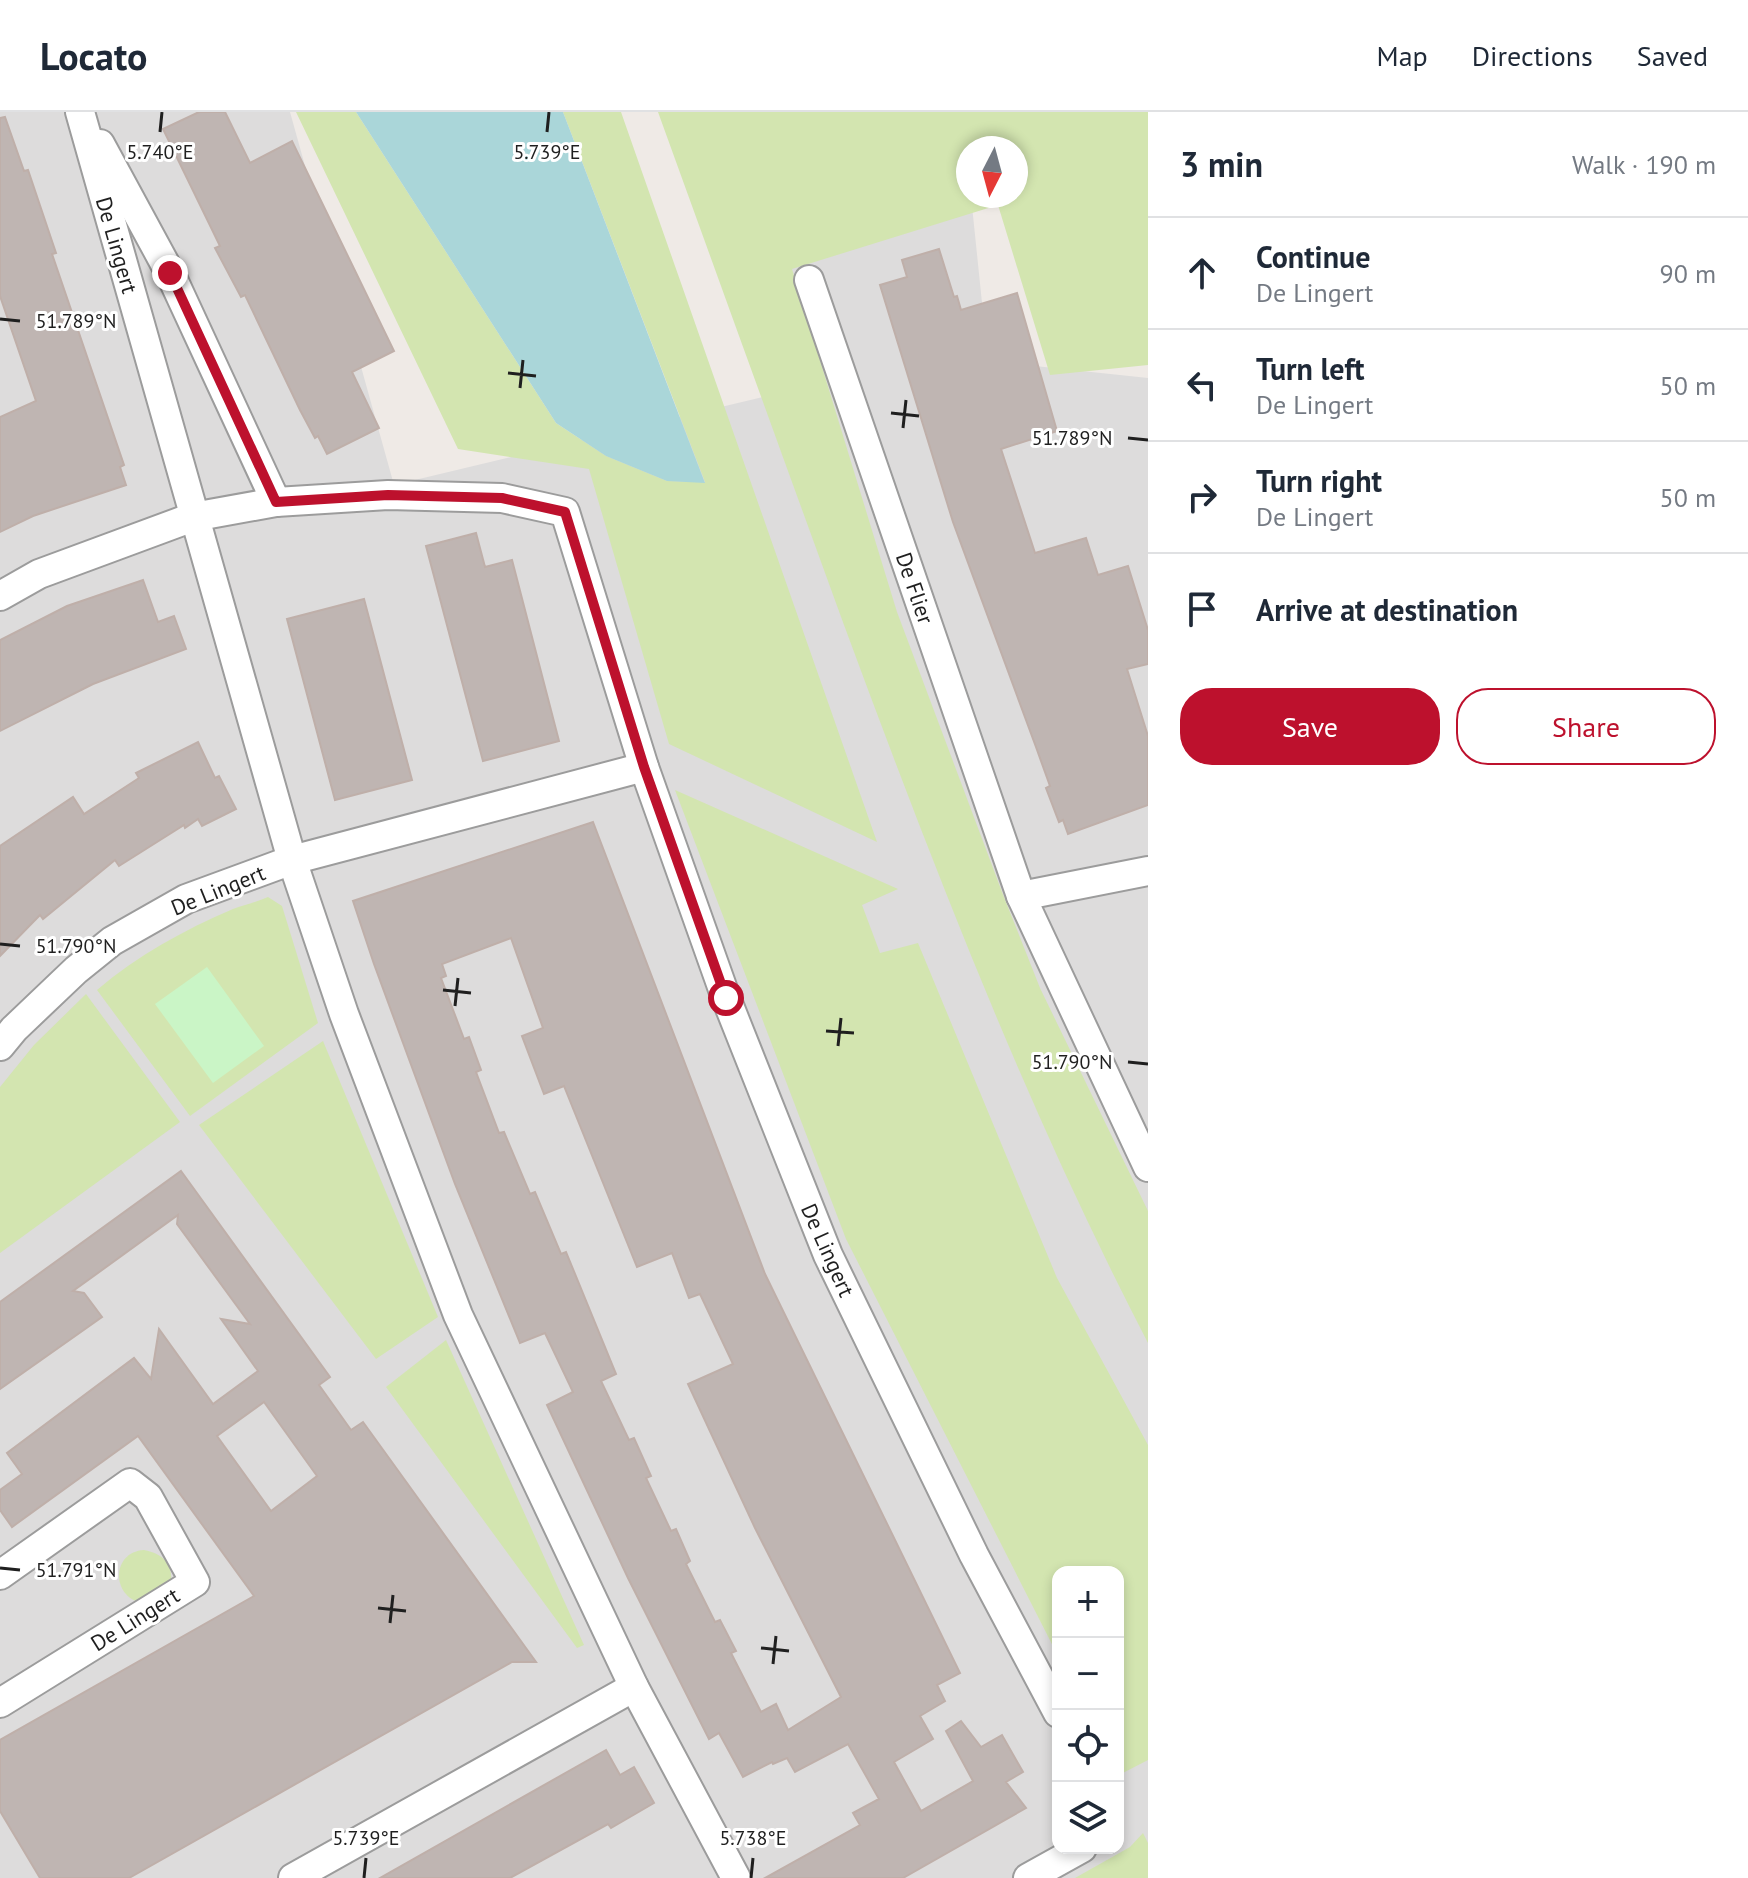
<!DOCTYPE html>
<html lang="en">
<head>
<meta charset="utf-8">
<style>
  :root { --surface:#fff; --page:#f6f6f7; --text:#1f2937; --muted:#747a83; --line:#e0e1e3; --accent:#bd112d }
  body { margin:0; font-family:"PT Sans",sans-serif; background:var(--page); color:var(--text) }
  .controls { position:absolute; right:24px; bottom:24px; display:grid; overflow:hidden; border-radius:16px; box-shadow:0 4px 12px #0003 }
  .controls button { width:72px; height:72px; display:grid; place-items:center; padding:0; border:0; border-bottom:2px solid var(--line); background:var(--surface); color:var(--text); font:40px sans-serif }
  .compass { position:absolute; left:956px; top:24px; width:72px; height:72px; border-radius:50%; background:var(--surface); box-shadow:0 4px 12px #0003; rotate:186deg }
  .stop { position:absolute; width:24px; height:24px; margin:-18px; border:6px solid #bd112d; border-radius:50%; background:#fff }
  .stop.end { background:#bd112d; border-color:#fff; box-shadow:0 2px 8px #0008 }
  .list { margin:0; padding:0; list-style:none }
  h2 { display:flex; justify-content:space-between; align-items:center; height:104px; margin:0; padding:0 32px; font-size:34px }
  h2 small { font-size:26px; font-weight:400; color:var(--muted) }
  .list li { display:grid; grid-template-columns:52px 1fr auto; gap:24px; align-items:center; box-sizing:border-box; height:112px; padding:0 32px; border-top:2px solid var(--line) }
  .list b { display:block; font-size:30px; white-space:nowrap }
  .list p { margin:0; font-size:26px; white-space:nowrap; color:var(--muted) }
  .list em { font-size:26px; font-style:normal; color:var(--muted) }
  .actions { display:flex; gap:16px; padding:24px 32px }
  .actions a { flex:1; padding:18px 0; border:2px solid var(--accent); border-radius:32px; text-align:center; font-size:28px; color:var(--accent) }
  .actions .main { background:var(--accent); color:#fff }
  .icon { flex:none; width:44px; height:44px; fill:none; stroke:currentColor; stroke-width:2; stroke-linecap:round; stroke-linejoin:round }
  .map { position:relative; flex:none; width:1148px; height:1766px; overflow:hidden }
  header { display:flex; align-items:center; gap:48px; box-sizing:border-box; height:112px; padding:0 40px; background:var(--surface); border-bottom:2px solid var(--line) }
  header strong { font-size:38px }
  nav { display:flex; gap:44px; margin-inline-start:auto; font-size:28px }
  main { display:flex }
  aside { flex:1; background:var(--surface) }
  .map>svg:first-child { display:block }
</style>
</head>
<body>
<header>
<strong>Locato</strong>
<nav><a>Map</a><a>Directions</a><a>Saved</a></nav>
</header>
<main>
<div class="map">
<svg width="1148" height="1766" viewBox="0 0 1148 1766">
  <rect width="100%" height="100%" fill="#efeae6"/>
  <path fill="#dddcdc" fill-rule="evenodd" d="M0 0H290L394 373 784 280 740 141 968 84H971L988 249 1148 266V1766H0ZM1058 1460H1118V1736H1058Z"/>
  <g fill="#d3e5b0" fill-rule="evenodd">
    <polygon points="296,0 356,0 556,311 606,344 667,369 705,370 563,0 621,0 877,730 669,632 589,357 458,337"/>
    <path d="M658 0H1148V253L1050 263 998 93 792 157 897 500 1002 780 1040 876 1148 1099V1231C1027 998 935 759 844 513 782 343 720 171 658 0ZM968 36H1016V84H968Z"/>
    <polygon points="675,678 898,777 862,793 880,841 918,831 1057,1166 1148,1333 1148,1648 1119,1663 1118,1460 1058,1460 1058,1544 846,1127"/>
    <path d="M268 785 282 794 318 911 190 1004 97 878C138 843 184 818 233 797 244 793 257 790 268 785Z"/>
    <polygon points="86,882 180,1010 0,1141 0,975 34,933"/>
    <polygon points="323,929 438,1205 376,1247 199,1013"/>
    <polygon points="446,1228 584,1533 577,1536 386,1275"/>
    <path d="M144 1438C163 1442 173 1451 171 1472L142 1491C111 1485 111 1440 144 1438Z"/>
    <polygon points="1143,1721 1148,1731 1148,1766 1075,1766 1130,1735"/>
  </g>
  <polygon fill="#caf5c6" points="207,855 264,934 213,971 155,892"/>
  <polygon fill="#aad6d9" points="356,0 563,0 705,371 667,369 606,344 556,311"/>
  <g fill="#bfb5b2" stroke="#bfafa9" stroke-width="2" fill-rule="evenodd">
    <polygon points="199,0 225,0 250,51 292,29 394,239 352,260 379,316 327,342 318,324 315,326 300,298 245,183 241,185 215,136 220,134 163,17"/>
    <polygon points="5,5 24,59 28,58 56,141 52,142 124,353 120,355 126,373 33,404 0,420 0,305 36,289 0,184 0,6"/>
    <polygon points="939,137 954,185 957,184 961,198 1017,181 1057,319 1001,337 1035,441 1086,426 1098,463 1128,454 1148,518 1148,552 1127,557 1148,624 1148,693 1068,722 1063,708 1059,710 1046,676 1050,674 1036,635 953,410 880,173 907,165 902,148"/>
    <polygon points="476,421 485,455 512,448 559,629 483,649 426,434"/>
    <polygon points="143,468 158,510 174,504 186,537 93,572 0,619 0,528 67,494"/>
    <polygon points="364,487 412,668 335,688 287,507"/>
    <polygon points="198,630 215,666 219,664 236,697 202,714 198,707 185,716 184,713 119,754 115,748 43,807 40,803 0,844 0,734 73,685 84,702 139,666 136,661"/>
    <path d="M593 710 765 1162 960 1561 937 1573 945 1589 920 1604 933 1627 894 1650 921 1699 973 1669 946 1619 961 1609 981 1635 1002 1623 1023 1660 1006 1670 1026 1696 903 1766H765L860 1713 853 1701 879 1687 848 1632 795 1660 787 1646 773 1652 772 1650 743 1665 719 1621 709 1627 628 1466 547 1293 573 1280 545 1221 520 1231 455 1072 374 852 353 789ZM511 826 543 916 522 924 544 982 564 974 637 1155 672 1141 689 1186 700 1182 733 1252 688 1272 755 1416 841 1585 788 1618 776 1592 761 1600 731 1541 736 1539 720 1508 715 1510 686 1452 690 1449 676 1417 671 1419 646 1366 651 1364 634 1326 629 1328 601 1269 616 1262 566 1140 561 1142 535 1080 530 1082 504 1020 499 1021 476 960 481 958 469 925 464 927 441 866 446 864 442 852Z"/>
    <path d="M181 1059 330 1265 319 1273 351 1318 363 1310 536 1550H512L129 1766H40L0 1699V1628L254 1484 138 1324 12 1415 0 1398V1378L22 1362 7 1341 134 1246 151 1267 159 1217 213 1292 258 1259 221 1207 250 1212 177 1112 178 1103 73 1179 84 1181 102 1205 0 1277V1190ZM264 1290 317 1364 271 1399 217 1324Z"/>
    <polygon points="606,1638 620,1663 634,1655 654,1691 611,1716 608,1712 510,1766 380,1766"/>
  </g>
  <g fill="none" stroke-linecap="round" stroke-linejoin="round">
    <defs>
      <g id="street">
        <polyline points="80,0 292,748 344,902 458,1203 634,1575 736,1766"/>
        <polyline points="100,32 170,161 276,390"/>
        <polyline points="809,168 1021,784 1148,1055"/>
        <polyline points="0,484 39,462 193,405 276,390 388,383 502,386 565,400 644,655 726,886 828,1143 974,1443 1058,1601"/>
        <polyline points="1021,784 1148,759"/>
        <polyline points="0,934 14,917 76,858 112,829 186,787 292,748 644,655"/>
        <polyline points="0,1463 130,1371 148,1385 195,1470 0,1591"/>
        <polyline points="293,1766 634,1575"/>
        <polyline points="1028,1766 1082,1736"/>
      </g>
    </defs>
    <use href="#street" stroke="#9c9c9c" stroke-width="32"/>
    <use href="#street" stroke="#fff" stroke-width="28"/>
  </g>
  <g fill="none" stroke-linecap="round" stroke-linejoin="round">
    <polyline stroke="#bd112d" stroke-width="10" points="170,161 276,390 388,383 502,386 565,400 644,655 726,886"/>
  </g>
  <path fill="none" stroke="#1f1f1f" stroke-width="3" d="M160 20 162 0M547 20 549 0M0 207 20 209M508 261 536 264M520 276 523 248M891 301 919 304M903 316 906 288M1128 326 1148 328M0 832 20 834M443 878 471 881M455 894 458 866M826 919 854 921M838 934 841 906M1128 950 1148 952M0 1456 20 1458M378 1496 406 1499M390 1511 393 1483M761 1536 789 1539M773 1552 776 1524M364 1766 366 1746M751 1766 753 1746"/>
  <g text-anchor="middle" stroke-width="6" stroke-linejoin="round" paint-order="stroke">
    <g font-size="22" fill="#1f1f1f" stroke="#fff">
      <text transform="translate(117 133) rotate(74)" y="8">De Lingert</text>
      <text transform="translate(915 476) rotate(71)" y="8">De Flier</text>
      <text transform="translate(218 778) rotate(-22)" y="8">De Lingert</text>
      <text transform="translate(828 1138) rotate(66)" y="8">De Lingert</text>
      <text transform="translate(135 1507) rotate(-32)" y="8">De Lingert</text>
    </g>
  </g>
  <g font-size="20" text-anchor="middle" fill="#1f1f1f" stroke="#fff" stroke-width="6" stroke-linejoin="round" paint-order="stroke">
    <text x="160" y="47">5.740°E</text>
    <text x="547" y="47">5.739°E</text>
    <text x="76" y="216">51.789°N</text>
    <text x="1072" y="333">51.789°N</text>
    <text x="76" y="841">51.790°N</text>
    <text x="1072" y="957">51.790°N</text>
    <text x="76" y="1465">51.791°N</text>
    <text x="366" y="1733">5.739°E</text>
    <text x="753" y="1733">5.738°E</text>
  </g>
</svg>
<div class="controls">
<button>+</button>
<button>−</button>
<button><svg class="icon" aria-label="locate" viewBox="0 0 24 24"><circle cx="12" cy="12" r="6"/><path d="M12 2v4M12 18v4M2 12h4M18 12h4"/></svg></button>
<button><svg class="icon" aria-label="layers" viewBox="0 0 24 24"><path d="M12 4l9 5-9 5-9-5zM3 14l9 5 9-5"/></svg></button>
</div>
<svg class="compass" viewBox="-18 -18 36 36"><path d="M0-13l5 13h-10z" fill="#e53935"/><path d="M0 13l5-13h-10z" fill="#747a83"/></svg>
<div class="stop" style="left:726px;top:886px"></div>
<div class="stop end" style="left:170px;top:161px"></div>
</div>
<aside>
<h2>3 min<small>Walk · 190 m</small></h2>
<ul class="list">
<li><svg class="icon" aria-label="ahead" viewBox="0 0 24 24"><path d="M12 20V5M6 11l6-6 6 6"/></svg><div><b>Continue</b><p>De Lingert</p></div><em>90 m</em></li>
<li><svg class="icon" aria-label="left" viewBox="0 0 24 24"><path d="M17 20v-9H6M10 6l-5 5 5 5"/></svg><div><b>Turn left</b><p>De Lingert</p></div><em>50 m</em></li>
<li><svg class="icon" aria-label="right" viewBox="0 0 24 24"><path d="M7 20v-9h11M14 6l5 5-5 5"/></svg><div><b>Turn right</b><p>De Lingert</p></div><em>50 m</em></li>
<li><svg class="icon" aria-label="arrive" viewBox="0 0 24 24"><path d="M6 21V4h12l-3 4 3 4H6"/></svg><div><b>Arrive at destination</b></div></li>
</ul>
<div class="actions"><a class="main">Save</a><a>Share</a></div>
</aside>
</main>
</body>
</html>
